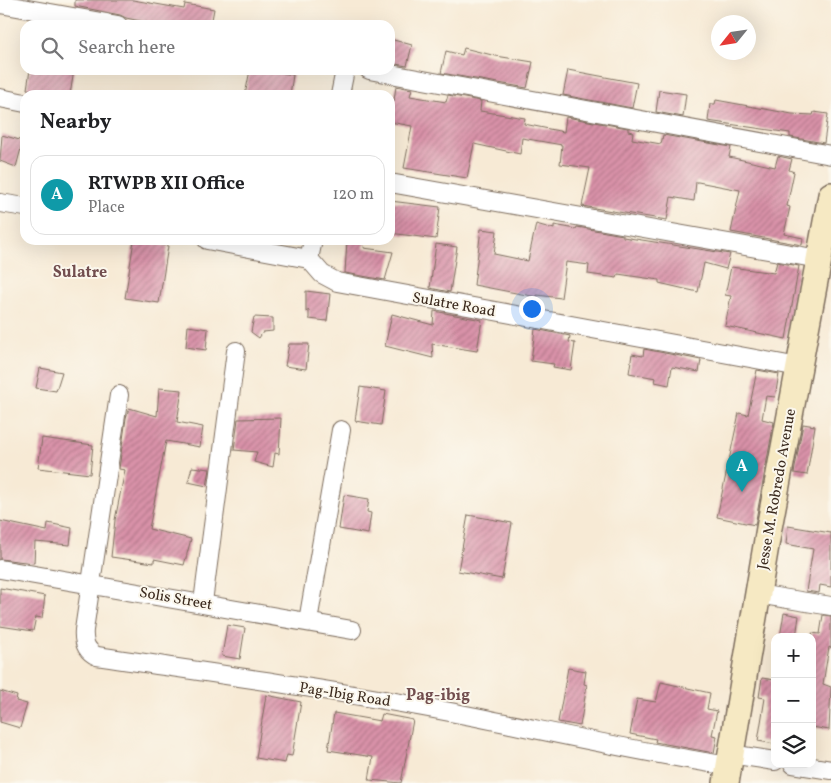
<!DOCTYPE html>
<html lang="en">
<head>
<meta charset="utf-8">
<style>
  :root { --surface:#fff; --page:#f2f2f2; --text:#202124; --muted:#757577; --line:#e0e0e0; --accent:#1f6fb2 }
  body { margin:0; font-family:Vollkorn,serif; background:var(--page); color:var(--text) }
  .controls { position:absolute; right:15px; bottom:15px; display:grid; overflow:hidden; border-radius:10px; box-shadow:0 5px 20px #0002 }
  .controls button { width:45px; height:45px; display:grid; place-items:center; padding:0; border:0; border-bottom:1px solid var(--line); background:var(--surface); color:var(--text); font:25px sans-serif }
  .compass { position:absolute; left:711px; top:15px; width:45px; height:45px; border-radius:50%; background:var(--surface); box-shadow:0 5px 20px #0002; rotate:240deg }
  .you { position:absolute; left:531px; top:308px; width:18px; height:18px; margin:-12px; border:4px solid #fff; border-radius:50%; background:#1a73e8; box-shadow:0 0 0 8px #1a73e833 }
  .badge { display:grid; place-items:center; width:32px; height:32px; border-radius:50%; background:var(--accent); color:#fff; font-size:16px; font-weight:700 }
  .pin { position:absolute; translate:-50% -41px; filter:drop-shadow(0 1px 2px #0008) }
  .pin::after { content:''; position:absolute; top:26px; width:18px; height:15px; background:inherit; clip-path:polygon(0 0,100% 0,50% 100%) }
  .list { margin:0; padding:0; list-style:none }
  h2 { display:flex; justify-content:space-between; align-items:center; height:65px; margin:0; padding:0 20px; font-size:21px }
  h2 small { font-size:16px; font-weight:400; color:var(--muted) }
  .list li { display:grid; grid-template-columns:32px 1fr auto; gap:15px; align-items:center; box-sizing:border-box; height:80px; margin:0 10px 10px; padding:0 10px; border:1px solid var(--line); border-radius:15px }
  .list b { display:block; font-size:19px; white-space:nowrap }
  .list p { margin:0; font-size:16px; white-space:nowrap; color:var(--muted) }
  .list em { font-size:16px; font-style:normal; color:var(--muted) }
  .icon { flex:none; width:28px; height:28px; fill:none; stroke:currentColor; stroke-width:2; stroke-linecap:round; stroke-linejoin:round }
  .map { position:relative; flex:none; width:831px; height:783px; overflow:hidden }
  .search { position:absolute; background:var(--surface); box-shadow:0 5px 20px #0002; left:20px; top:20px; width:375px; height:55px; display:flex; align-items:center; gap:12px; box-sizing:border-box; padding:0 18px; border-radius:15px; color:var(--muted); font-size:19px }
  .panel { position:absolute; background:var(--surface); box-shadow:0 5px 20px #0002; left:20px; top:90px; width:375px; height:155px; border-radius:15px }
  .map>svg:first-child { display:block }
</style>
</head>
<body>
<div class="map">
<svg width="831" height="783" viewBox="0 0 831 783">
  <defs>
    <pattern id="building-hatch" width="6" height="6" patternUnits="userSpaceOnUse" patternTransform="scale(1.25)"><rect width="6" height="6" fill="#d992a9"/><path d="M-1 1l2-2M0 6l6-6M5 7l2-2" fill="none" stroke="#b17789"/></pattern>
  </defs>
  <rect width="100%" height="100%" fill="#fbf7ec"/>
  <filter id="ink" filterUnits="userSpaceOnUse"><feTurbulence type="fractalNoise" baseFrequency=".02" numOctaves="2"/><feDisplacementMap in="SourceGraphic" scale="10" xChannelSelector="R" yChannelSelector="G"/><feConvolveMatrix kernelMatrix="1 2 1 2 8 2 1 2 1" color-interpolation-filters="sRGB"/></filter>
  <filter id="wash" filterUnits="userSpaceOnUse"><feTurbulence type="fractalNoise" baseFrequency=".0096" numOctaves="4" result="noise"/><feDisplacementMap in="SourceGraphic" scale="20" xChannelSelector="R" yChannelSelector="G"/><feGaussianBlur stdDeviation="1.12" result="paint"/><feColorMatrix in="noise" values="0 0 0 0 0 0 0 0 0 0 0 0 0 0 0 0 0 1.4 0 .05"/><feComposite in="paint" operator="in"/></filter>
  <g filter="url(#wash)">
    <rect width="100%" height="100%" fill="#f7ead5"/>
    <g id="blocks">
      <g fill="url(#building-hatch)">
        <polygon points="75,0 133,0 184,9 185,4 214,9 211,25 150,25 150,23 126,18 120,15 75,6"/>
        <polygon points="390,39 412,45 407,66 390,63"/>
        <polygon points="464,48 496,56 533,62 527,88 441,73 446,51 462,55"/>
        <polygon points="30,70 74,70 70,95 56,95 27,89"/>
        <polygon points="250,70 268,70 293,75 290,95 245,95"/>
        <polygon points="568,70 637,83 632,108 563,95"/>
        <polygon points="396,86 412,89 410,96 446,102 448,95 481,101 480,111 525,118 524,124 564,132 566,117 628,128 628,131 633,132 632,139 661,144 663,135 731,147 729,157 775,167 778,156 792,159 789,170 794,172 787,206 790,207 784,234 803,238 802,245 731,232 740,190 698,182 696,182 694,201 671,197 667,220 582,206 590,168 560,164 562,145 522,138 520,154 474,144 467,178 404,168 412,126 390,122 390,101 394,101"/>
        <polygon points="659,90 686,94 683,117 656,112"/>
        <polygon points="716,100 792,114 813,115 814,112 828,114 824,143 790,137 790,133 708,121 710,104 715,104"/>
        <polygon points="2,135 23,141 16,167 0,161"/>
        <polygon points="390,201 440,207 436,239 390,233"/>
        <polygon points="536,224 554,229 554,225 576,229 577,227 623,235 623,237 730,254 726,269 704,263 698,292 659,283 659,280 618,274 617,278 588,274 589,265 566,262 561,298 537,295 537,297 474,285 481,229 497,231 494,254 528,261"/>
        <polygon points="134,240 168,246 159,303 125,298"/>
        <polygon points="347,240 365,240 364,248 393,252 385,280 345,273"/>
        <polygon points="436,244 457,247 450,292 430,288"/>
        <polygon points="777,262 799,266 786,339 725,326 731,296 725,295 731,267 774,273"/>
        <polygon points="306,291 330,294 327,321 309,319 309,310 306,312"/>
        <polygon points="434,311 482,320 477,351 432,344 433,358 385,346 392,314 433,325"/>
        <polygon points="254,317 273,318 273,331 263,332 259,338 251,332"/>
        <polygon points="188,326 208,329 206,350 186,347"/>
        <polygon points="535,329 570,336 569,342 575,343 571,370 553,367 554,364 531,361"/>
        <polygon points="289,344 309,344 306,369 285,366"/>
        <polygon points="644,349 701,360 699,372 672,367 669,385 655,382 656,378 629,373 632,354 643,356"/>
        <polygon points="40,368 62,372 56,391 36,388"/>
        <polygon points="757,370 779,374 775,397 766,396 762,419 774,422 755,525 717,517 739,413 748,415"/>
        <polygon points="360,387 386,391 381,425 355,421"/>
        <polygon points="159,388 182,390 177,422 203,427 200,447 166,441 149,529 191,539 184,565 154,559 154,563 111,557 115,520 125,470 119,469 126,418 129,408 157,416"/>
        <polygon points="281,418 279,454 275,453 273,467 254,462 257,452 234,450 238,419"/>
        <polygon points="803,424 815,426 807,475 794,473"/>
        <polygon points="42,438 93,445 90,474 38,468"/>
        <polygon points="192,467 210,469 207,486 188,482"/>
        <polygon points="344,495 369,499 367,512 371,513 368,534 339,529"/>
        <polygon points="468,515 512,523 502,579 458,571"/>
        <polygon points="0,521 47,531 48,523 72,528 70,545 35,542 34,563 0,559"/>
        <polygon points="788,526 831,533 831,587 820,585 819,593 806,591 813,549 786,544"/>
        <polygon points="0,588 45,596 42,618 36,617 33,631 0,626"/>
        <polygon points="784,613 799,616 796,637 780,637"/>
        <polygon points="823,615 831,616 831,648 829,647 823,684 831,687 829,730 812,727 812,633 820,634"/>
        <polygon points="227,625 245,628 240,659 222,656"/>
        <polygon points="568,668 586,671 584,684 587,685 580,726 558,722"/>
        <polygon points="762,678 775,680 775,744 758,741 765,698 759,697"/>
        <polygon points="661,682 710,693 707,709 717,711 712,735 717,736 714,753 655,742 656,739 630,734 637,699 656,702"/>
        <polygon points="0,691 17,696 16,701 27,704 20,728 0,722"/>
        <polygon points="266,695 301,702 292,756 287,755 285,763 256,758"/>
        <polygon points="334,713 380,721 382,714 413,720 401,783 369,780 373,757 328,750"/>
      </g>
    </g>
  </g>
  <g filter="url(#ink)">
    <use href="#blocks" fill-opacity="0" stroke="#7d6d5e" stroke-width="1"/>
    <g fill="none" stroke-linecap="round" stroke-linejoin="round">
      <defs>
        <g id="street">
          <polyline points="0,4 118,25"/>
          <polyline points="369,70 831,155"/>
          <polyline points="340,95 345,70"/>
          <polyline points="0,98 25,103"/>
          <polyline points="390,183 819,259"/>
          <polyline points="0,203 25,207"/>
          <polyline points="207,240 309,259 322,274 337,282 799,367"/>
          <polyline points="309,259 313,240"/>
          <path d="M119 395 84 630C83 642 86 651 97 656 224 675 350 692 476 717 560 734 644 753 729 766"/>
          <polyline points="0,569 352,630"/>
          <polyline points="757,594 831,606"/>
          <polyline points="203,602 236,351"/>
          <polyline points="308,621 341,430"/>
          <polyline points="730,754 775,761"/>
          <polyline points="793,764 831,770"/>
        </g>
        <polyline id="secondary" points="726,783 769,528 831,195"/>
      </defs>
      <use href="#street" stroke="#7d6d5e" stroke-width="20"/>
      <use href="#secondary" stroke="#7d6d5e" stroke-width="28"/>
      <use href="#street" stroke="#fff" stroke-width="18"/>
      <use href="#secondary" stroke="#f6e9c3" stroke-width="25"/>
    </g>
  </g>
  <g text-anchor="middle" stroke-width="4" stroke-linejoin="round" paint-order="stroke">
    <g font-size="15" fill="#3b2a1e" stroke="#fbf7ec">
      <text transform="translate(454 304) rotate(10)" y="5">Sulatre Road</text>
      <text transform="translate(776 489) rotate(-80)" y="5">Jesse M. Robredo Avenue</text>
      <text transform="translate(176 598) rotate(10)" y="5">Solis Street</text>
      <text transform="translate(345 694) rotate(9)" y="5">Pag-Ibig Road</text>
    </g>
    <g font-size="16" font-weight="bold" fill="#724e4f" stroke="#fbf7ec">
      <text x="80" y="277">Sulatre</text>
      <text x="438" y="700">Pag-ibig</text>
    </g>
  </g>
</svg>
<div class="controls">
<button>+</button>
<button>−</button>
<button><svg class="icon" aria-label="layers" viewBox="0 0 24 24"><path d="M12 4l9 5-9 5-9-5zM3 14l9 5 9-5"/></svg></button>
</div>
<svg class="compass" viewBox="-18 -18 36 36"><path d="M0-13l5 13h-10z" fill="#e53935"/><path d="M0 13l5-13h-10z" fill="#757577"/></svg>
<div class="you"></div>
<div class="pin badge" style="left:742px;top:492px;background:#0f9aa8">A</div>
<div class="search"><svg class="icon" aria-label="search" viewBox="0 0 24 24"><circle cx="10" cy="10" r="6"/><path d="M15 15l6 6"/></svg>Search here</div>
<section class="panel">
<h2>Nearby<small></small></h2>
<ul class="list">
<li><span class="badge" style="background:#0f9aa8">A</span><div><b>RTWPB XII Office</b><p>Place</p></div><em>120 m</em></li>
</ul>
</section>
</div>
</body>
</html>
